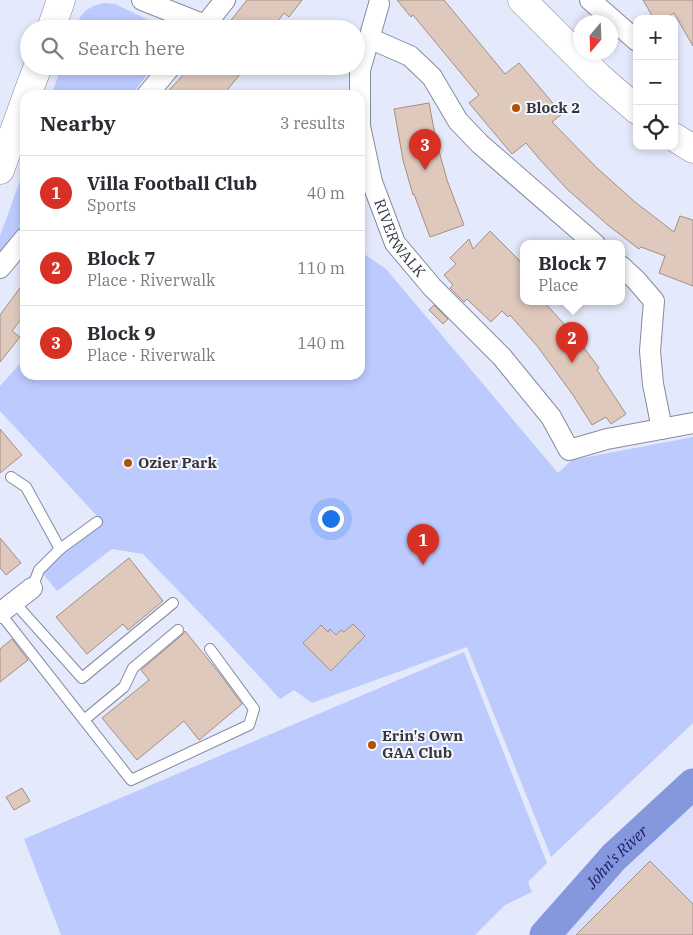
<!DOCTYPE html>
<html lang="en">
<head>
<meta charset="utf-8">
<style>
  :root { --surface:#fff; --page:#f2f2f3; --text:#2b2b33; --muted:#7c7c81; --line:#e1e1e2; --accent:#d93025 }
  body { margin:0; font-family:"IBM Plex Serif",serif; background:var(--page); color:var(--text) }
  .controls { position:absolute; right:15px; top:15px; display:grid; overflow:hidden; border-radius:10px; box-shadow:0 2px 8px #0003 }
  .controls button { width:45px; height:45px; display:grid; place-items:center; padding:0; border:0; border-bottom:1px solid var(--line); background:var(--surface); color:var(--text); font:25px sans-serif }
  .compass { position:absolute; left:573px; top:15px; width:45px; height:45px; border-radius:50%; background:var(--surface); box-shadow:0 2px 8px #0003; rotate:199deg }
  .you { position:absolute; left:330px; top:518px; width:18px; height:18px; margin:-12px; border:4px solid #fff; border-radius:50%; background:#1a73e8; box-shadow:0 0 0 8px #1a73e833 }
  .badge { display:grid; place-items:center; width:32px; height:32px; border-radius:50%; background:var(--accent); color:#fff; font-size:16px; font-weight:700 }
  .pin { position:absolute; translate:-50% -41px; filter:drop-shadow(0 1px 2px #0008) }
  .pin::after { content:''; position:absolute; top:26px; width:18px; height:15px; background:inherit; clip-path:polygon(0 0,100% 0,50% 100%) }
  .popup { position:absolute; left:520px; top:240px; width:105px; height:65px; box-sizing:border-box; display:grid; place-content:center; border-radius:10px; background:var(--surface); filter:drop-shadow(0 1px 4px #0005); font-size:16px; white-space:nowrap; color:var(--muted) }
  .popup b { font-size:19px; color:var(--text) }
  .popup::after { content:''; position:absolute; left:50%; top:100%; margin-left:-10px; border:10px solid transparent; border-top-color:var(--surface) }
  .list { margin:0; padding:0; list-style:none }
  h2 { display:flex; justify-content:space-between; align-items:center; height:65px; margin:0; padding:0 20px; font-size:21px }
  h2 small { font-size:16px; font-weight:400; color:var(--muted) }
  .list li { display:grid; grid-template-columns:32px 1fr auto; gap:15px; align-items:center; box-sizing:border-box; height:75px; padding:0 20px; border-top:1px solid var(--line) }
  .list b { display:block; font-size:19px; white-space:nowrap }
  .list p { margin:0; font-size:16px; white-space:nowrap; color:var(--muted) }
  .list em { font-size:16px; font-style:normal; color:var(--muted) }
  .icon { flex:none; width:28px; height:28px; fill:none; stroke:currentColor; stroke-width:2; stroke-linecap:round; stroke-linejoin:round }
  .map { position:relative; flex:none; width:693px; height:935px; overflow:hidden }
  .search { position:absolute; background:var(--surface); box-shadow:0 2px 8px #0003; left:20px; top:20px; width:345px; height:55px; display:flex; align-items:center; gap:12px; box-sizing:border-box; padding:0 18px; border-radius:28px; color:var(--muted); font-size:19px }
  .panel { position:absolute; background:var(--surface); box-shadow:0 2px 8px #0003; left:20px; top:90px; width:345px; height:290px; border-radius:15px }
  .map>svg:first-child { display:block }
</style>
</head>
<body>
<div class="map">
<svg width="693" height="935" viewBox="0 0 693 935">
  <rect width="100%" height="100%" fill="#e4e9fb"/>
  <polygon fill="#d8e0fd" points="693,803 693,935 559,935 657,836"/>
  <g fill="#bccafe">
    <path d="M104 3 115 4 157 24 158 29H75C81 12 87 7 104 3Z"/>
    <polygon points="62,66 154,66 131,95 51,95"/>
    <polygon points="25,167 25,223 0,253 0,236"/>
    <polygon points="360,251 386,269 558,473 572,460 693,437 693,723 551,857 467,647 312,703 294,690 280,699 220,634 143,554 112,549 57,591 36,565 97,516 0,411 0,386 25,358 25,375 360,375"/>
    <polygon points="464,652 547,863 528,882 532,892 505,905 475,935 61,935 24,839"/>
  </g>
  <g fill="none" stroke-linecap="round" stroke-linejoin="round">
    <path stroke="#8597dd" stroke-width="31" id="s1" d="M545 935 614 857 693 784"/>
  </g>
  <g fill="#dfc8bc" stroke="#a58f84">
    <polygon points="247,0 302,0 289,17 284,13 272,29 224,29"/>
    <polygon points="397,0 444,0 505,74 519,63 562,114 552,122 597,168 635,202 674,232 680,216 693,220 693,286 659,273 665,256 641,247 639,249 609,226 568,190 542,162 526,143 512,154 469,103 479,95 413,15 411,17"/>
    <polygon points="643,0 693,0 693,46 674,13 665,19 654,19"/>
    <polygon points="191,66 247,66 223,95 165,95"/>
    <polygon points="429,103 436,140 447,180 464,225 430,237 414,194 413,195 403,160 394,109"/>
    <polygon points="490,231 523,264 523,302 544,302 575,336 599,368 597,370 626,414 611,424 606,417 592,425 573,395 538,347 510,315 508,317 502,311 491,322 467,299 464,302 450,288 453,285 444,275 456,264 450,258 469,239 473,249"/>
    <polygon points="25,281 25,314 12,331 20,337 0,362 0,315"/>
    <polygon points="434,305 448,319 443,324 429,310"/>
    <polygon points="0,429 22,455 0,473"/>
    <polygon points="0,538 21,563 6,575 0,568"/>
    <polygon points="129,558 163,601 128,630 123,624 87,654 56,617"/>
    <polygon points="353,624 365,636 331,671 303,643 321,625 328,632 330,629 336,635 341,630 344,632"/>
    <polygon points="185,631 220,674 242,704 199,740 184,721 137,760 102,718 149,680 141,670 182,635"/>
    <polygon points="12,639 28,660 0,682 0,649"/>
    <polygon points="22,788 30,801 14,810 6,797"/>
    <polygon points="650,861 693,904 693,935 576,935"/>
  </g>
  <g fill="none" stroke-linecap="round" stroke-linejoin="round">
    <defs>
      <g id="service">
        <polyline points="11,477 26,487 60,549"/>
        <polyline points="32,588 39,570 60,549 97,522"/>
        <polyline points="14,602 82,678 173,603"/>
        <polyline points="0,613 131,780 249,725 254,709 210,649"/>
        <polyline points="84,720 124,687 133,668 178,630"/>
      </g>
      <g id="minor">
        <polyline points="142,0 205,25"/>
        <polyline points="590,0 637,41"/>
        <path id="s2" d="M379 4 360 70V126L372 182 395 243 432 287 502 357 551 417 569 450 607 439 693 423"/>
        <polyline points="202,29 225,0"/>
        <polyline points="369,38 410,56 432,77 458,121 480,144 595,244"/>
        <polyline points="147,95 171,66"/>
        <polyline points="621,266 636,280 654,301 650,351 653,384 662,429"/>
        <polyline points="0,268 25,238"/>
        <polyline points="0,613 32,588"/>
      </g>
      <g id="secondary">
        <polyline points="522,0 599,77 637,110"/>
        <polyline points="51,29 61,0"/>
        <polyline points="27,95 38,66"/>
        <polyline points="674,137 693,149"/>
        <polyline points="0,170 25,101"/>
      </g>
    </defs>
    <use href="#service" stroke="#868ba0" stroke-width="12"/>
    <use href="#minor" stroke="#868ba0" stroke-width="22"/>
    <use href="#secondary" stroke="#868ba0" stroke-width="29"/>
    <use href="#service" stroke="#fff" stroke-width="10"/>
    <use href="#minor" stroke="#fff" stroke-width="20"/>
    <use href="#secondary" stroke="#fff" stroke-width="28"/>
  </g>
  <g fill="#b15105" stroke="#f6f7fc" stroke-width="2">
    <circle cx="516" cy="108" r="5"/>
    <circle cx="128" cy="463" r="5"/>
    <circle cx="372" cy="745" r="5"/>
  </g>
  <g text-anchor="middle" stroke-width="4" stroke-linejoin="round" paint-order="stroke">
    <g font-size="15" font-weight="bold" fill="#353740" stroke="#f6f7fc" text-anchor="start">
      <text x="526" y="113">Block 2</text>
      <text x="138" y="468">Ozier Park</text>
      <text x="382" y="741">Erin's Own<tspan x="382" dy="17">GAA Club</tspan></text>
    </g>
    <g font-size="15" fill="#353740" stroke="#f6f7fc">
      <text dy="5" stroke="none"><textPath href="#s2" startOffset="245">RIVERWALK</textPath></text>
    </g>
    <g font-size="16" font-style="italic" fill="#191b6b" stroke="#f6f7fc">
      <text dy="6" stroke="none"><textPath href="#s1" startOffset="106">John's River</textPath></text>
    </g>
  </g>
</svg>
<div class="controls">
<button>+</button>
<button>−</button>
<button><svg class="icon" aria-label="locate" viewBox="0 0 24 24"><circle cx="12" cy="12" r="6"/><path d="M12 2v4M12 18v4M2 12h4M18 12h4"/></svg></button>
</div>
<svg class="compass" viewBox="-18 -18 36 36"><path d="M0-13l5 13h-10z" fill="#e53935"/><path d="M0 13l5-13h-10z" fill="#7c7c81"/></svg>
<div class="you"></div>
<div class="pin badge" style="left:423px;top:565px">1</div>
<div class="pin badge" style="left:572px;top:363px">2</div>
<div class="popup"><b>Block 7</b>Place</div>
<div class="pin badge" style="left:425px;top:170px">3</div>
<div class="search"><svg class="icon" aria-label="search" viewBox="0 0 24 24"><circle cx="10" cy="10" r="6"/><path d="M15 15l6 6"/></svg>Search here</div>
<section class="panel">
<h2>Nearby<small>3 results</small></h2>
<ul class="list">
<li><span class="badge">1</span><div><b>Villa Football Club</b><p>Sports</p></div><em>40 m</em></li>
<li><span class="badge">2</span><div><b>Block 7</b><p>Place · Riverwalk</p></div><em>110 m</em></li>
<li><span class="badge">3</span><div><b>Block 9</b><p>Place · Riverwalk</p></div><em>140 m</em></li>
</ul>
</section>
</div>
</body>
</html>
